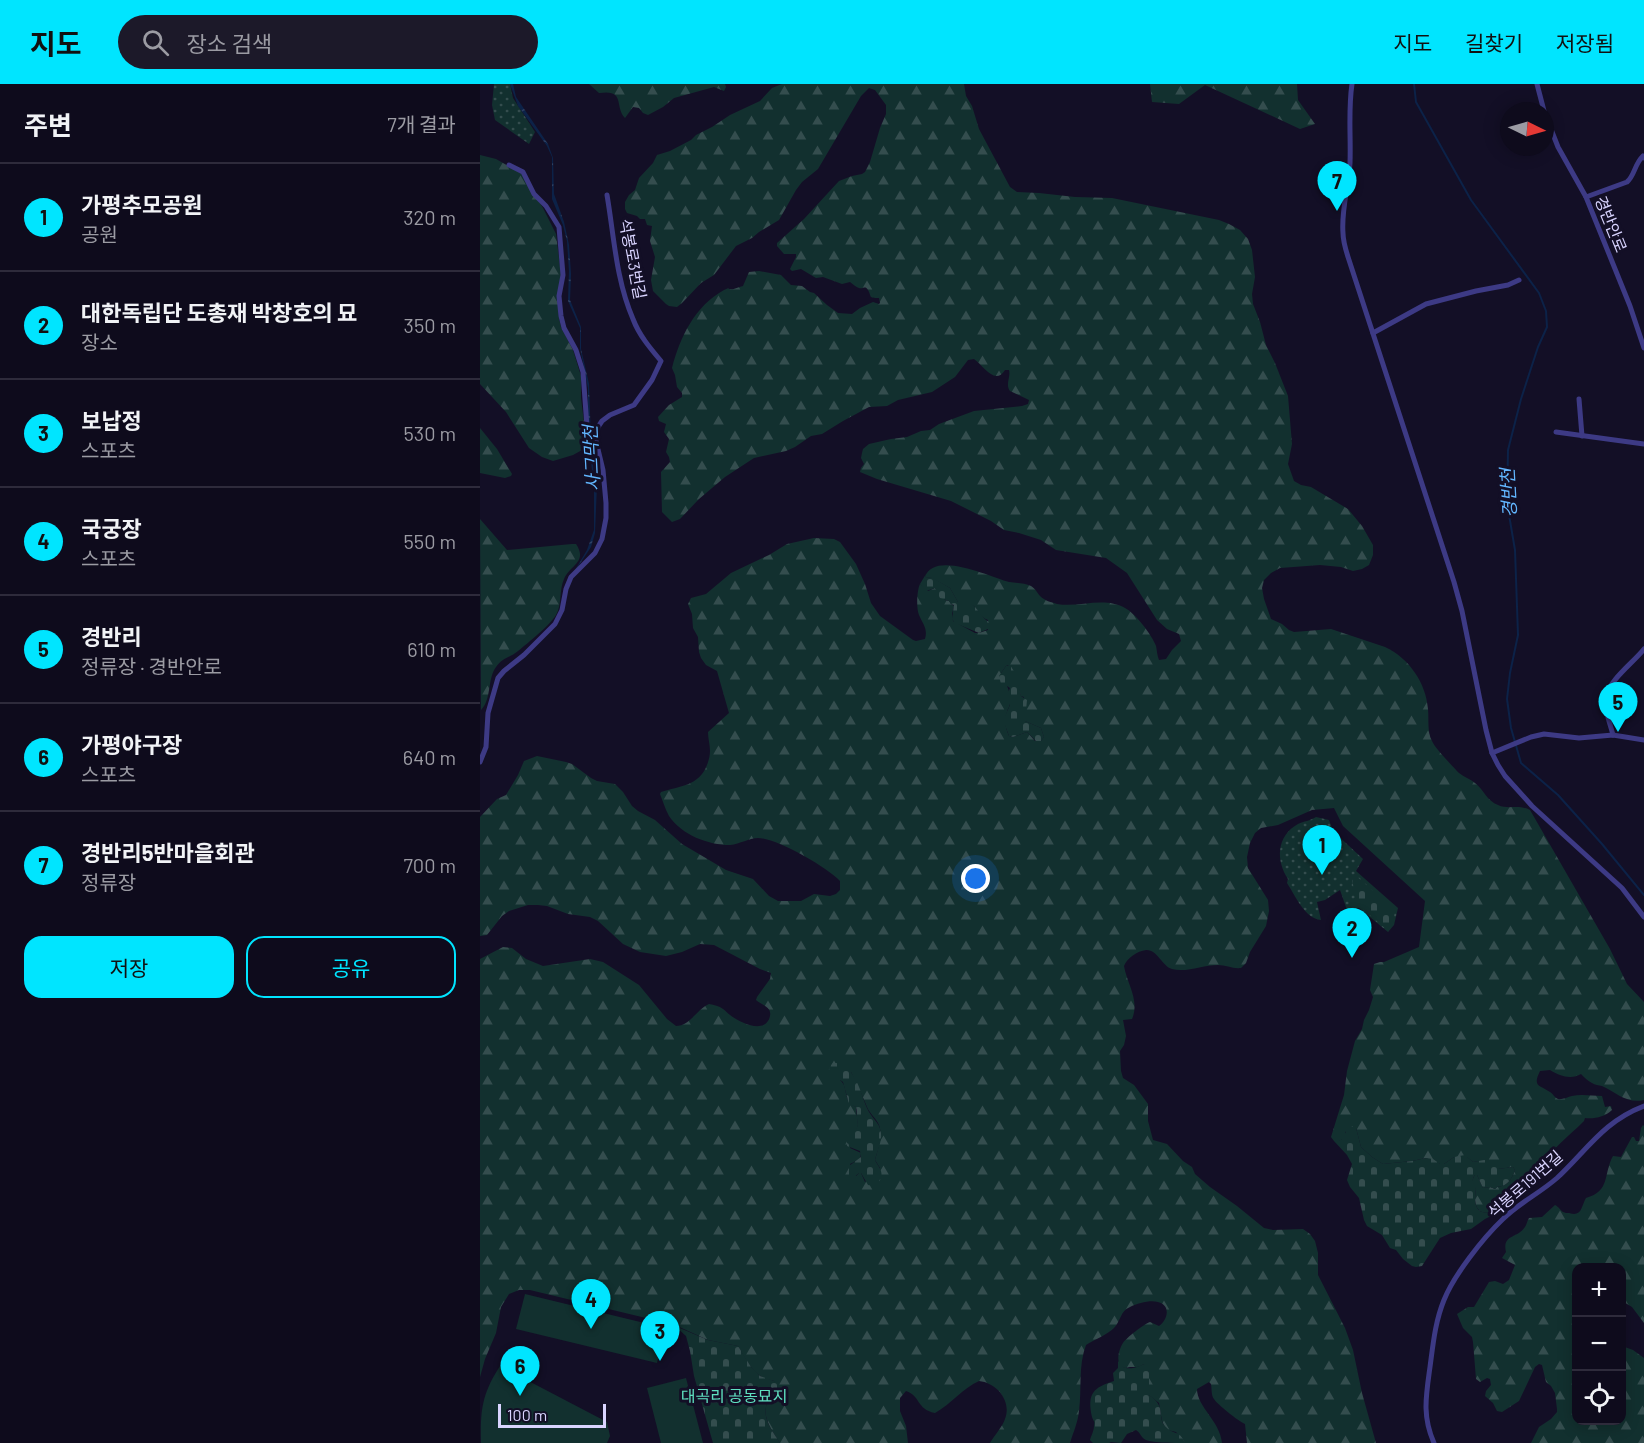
<!DOCTYPE html>
<html lang="ko">
<head>
<meta charset="utf-8">
<style>
  :root { --surface:#0e0b1c; --page:#1c1929; --text:#f1f3f6; --muted:#9b9ba3; --line:#2e2b3b; --accent:#00e5ff }
  body { margin:0; font-family:Barlow,"Noto Sans KR",sans-serif; background:var(--page); color:var(--text) }
  .controls { position:absolute; right:18px; bottom:18px; display:grid; overflow:hidden; border-radius:12px; box-shadow:0 3px 15px #0003 }
  .controls button { width:54px; height:54px; display:grid; place-items:center; padding:0; border:0; border-bottom:2px solid var(--line); background:var(--surface); color:var(--text); font:30px sans-serif }
  .compass { position:absolute; left:1020px; top:18px; width:54px; height:54px; border-radius:50%; background:var(--surface); box-shadow:0 3px 15px #0003; rotate:95deg }
  .scale { position:absolute; left:18px; bottom:15px; width:108px; box-sizing:border-box; padding-left:6px; border:3px solid #d9d4ff; border-top:0; font-size:16px; line-height:21px; white-space:nowrap; color:#d9d4ff; -webkit-text-stroke:4px #130f26; paint-order:stroke }
  .you { position:absolute; left:496px; top:795px; width:21px; height:21px; margin:-15px; border:4px solid #fff; border-radius:50%; background:#1a73e8; box-shadow:0 0 0 9px #1a73e833 }
  .badge { display:grid; place-items:center; width:39px; height:39px; border-radius:50%; background:var(--accent); color:#111; font-size:20px; font-weight:700 }
  .pin { position:absolute; translate:-50% -50px; filter:drop-shadow(0 2px 3px #0008) }
  .pin::after { content:''; position:absolute; top:32px; width:21px; height:18px; background:inherit; clip-path:polygon(0 0,100% 0,50% 100%) }
  .list { margin:0; padding:0; list-style:none }
  h2 { display:flex; justify-content:space-between; align-items:center; height:78px; margin:0; padding:0 24px; font-size:26px }
  h2 small { font-size:20px; font-weight:400; color:var(--muted) }
  .list li { display:grid; grid-template-columns:39px 1fr auto; gap:18px; align-items:center; box-sizing:border-box; height:108px; padding:0 24px; border-top:2px solid var(--line) }
  .list b { display:block; font-size:22px; white-space:nowrap }
  .list p { margin:0; font-size:20px; white-space:nowrap; color:var(--muted) }
  .list em { font-size:20px; font-style:normal; color:var(--muted) }
  .actions { display:flex; gap:12px; padding:18px 24px }
  .actions a { flex:1; padding:14px 0; border:2px solid var(--accent); border-radius:18px; text-align:center; font-size:21px; color:var(--accent) }
  .actions .main { background:var(--accent); color:#111 }
  .icon { flex:none; width:33px; height:33px; fill:none; stroke:currentColor; stroke-width:2; stroke-linecap:round; stroke-linejoin:round }
  .map { position:relative; flex:none; width:1164px; height:1359px; overflow:hidden }
  header { display:flex; align-items:center; gap:36px; box-sizing:border-box; height:84px; padding:0 30px; background:var(--accent); color:#111 }
  header strong { font-size:28px }
  nav { display:flex; gap:33px; margin-inline-start:auto; font-size:21px }
  .search { width:420px; height:54px; background:var(--page); display:flex; align-items:center; gap:15px; box-sizing:border-box; padding:0 21px; border-radius:33px; color:var(--muted); font-size:22px }
  main { display:flex }
  aside { flex:1; background:var(--surface) }
  .map>svg:first-child { display:block }
</style>
</head>
<body>
<header>
<strong>지도</strong>
<div class="search"><svg class="icon" aria-label="search" viewBox="0 0 24 24"><circle cx="10" cy="10" r="6"/><path d="M15 15l6 6"/></svg>장소 검색</div>
<nav><a>지도</a><a>길찾기</a><a>저장됨</a></nav>
</header>
<main>
<aside>
<h2>주변<small>7개 결과</small></h2>
<ul class="list">
<li><span class="badge">1</span><div><b>가평추모공원</b><p>공원</p></div><em>320 m</em></li>
<li><span class="badge">2</span><div><b>대한독립단 도총재 박창호의 묘</b><p>장소</p></div><em>350 m</em></li>
<li><span class="badge">3</span><div><b>보납정</b><p>스포츠</p></div><em>530 m</em></li>
<li><span class="badge">4</span><div><b>국궁장</b><p>스포츠</p></div><em>550 m</em></li>
<li><span class="badge">5</span><div><b>경반리</b><p>정류장 · 경반안로</p></div><em>610 m</em></li>
<li><span class="badge">6</span><div><b>가평야구장</b><p>스포츠</p></div><em>640 m</em></li>
<li><span class="badge">7</span><div><b>경반리5반마을회관</b><p>정류장</p></div><em>700 m</em></li>
</ul>
<div class="actions"><a class="main">저장</a><a>공유</a></div>
</aside>
<div class="map">
<svg width="1164" height="1359" viewBox="0 0 1164 1359">
  <defs>
    <pattern id="grass-dots" width="8" height="8" patternUnits="userSpaceOnUse" patternTransform="scale(1.5)"><rect width="8" height="8" fill="#12302f"/><path d="M2 2h.1M6 6h.1" fill="none" stroke="#344d4e" stroke-width="1.8" stroke-linecap="round"/></pattern>
    <pattern id="forest-firs" width="22" height="20" patternUnits="userSpaceOnUse" patternTransform="scale(1.5)"><rect width="22" height="20" fill="#12302f"/><path d="M5 1l3.5 6h-7zM16 11l3.5 6h-7z" fill="#344d4e"/></pattern>
    <pattern id="cemetery-stones" width="16" height="16" patternUnits="userSpaceOnUse" patternTransform="scale(1.5)"><rect width="16" height="16" fill="#12302f"/><path d="M2 7V4a2 2 0 0 1 4 0v3zM10 15v-3a2 2 0 0 1 4 0v3z" fill="#344d4e"/></pattern>
    <pattern id="water-ripples" width="26" height="14" patternUnits="userSpaceOnUse" patternTransform="scale(1.5)"><rect width="26" height="14" fill="#0c2248"/><path d="M2 4q2-2 4 0t4 0M15 11q2-2 4 0t4 0" fill="none" stroke="#2f4163"/></pattern>
  </defs>
  <rect width="100%" height="100%" fill="#130f26"/>
  <g fill="url(#grass-dots)">
    <polygon points="14,0 30,0 33,14 55,48 49,60 15,36 12,21"/>
    <path d="M836 733 849 736 853 747 883 775 876 787 918 824 914 841 908 848 879 824 867 826 860 806 845 816 837 818 841 836C825 835 815 811 807 799L808 795C796 777 796 752 818 740 824 737 830 737 836 733Z"/>
  </g>
  <g fill="url(#forest-firs)" fill-rule="evenodd">
    <path d="M109 0H245L246 3 244 7 234 3 194 14 183 23 168 31 163 29 159 24 153 23 145 34C134 22 146 5 119 9Z"/>
    <path d="M302 0H484L486 12 492 22 499 45 530 103 537 108 559 109 595 113 632 114 739 136 749 140 760 146 768 155 772 166 775 193 772 210 773 220 780 238 786 261 795 279 808 312 812 360 808 380 814 397 821 401 831 403 868 425 882 442 893 461V471L889 481 882 485 873 487 861 483 840 481 800 484 791 489 784 496 782 504 784 515 791 535 802 540 809 546 814 548 851 545 905 563C929 574 946 599 948 625 949 635 947 648 952 657 954 663 974 684 979 689 984 693 990 695 995 699 1004 706 1007 717 1018 721 1028 726 1038 720 1050 726L1130 865 1147 900 1164 918V1016C1147 1020 1137 1009 1122 1002 1119 1001 1115 1001 1112 999 1108 997 1104 993 1101 990 1091 996 1080 992 1070 986L1060 987C1052 1003 1060 1001 1070 1008 1074 1011 1074 1013 1078 1015 1082 1016 1088 1013 1092 1012 1102 1010 1112 1012 1122 1012L1125 1023 1131 1022 1132 1026C1125 1033 1114 1035 1105 1034L1104 1037C1088 1053 1070 1066 1058 1086 1055 1090 1055 1096 1053 1100 1047 1103 1040 1104 1035 1110 1027 1117 1027 1122 1017 1129 1013 1128 1006 1129 1002 1128 993 1124 995 1112 996 1105 993 1100 991 1096 995 1091H997L1003 1104 1010 1103 1015 1105C1021 1100 1015 1104 1022 1102 1029 1100 1033 1092 1035 1086L1033 1083 1018 1085 999 1077 993 1078 987 1073H974L964 1080H960L946 1074 932 1077 903 1080 892 1073 881 1063 876 1044 865 1048V1054L859 1057H854L851 1053 864 1011 867 987 875 957 882 945 884 936 889 926 893 913 890 906 894 880 900 878H904L939 863 945 817 863 742 854 724 832 726 798 741 781 744 775 749 770 759 767 773 768 784 788 816 789 827 786 842 770 868 766 879 761 884C753 885 746 881 738 881 723 881 706 889 692 885 682 882 677 865 666 866 657 867 647 874 644 882 647 900 660 916 652 935L643 936 646 952 644 961 640 967 641 987 643 994 654 1001 668 1020V1037L673 1056 687 1060 703 1077 712 1083 715 1090 730 1103 757 1122 784 1144 793 1146 823 1145 830 1150 835 1157 838 1169V1191L865 1244 873 1266 882 1309 896 1359H767L765 1340C758 1337 737 1320 734 1315 731 1311 732 1305 731 1300L729 1298 717 1305C717 1323 740 1337 742 1359H705L696 1348 688 1346 685 1343 682 1337 679 1319 669 1311V1288L664 1280C658 1284 656 1283 650 1283 648 1283 647 1284 645 1284 634 1281 639 1265 643 1259 646 1254 664 1240 670 1238L679 1242C688 1236 691 1221 678 1218 670 1216 658 1219 650 1223 640 1227 641 1237 634 1244 628 1250 614 1256 606 1261 598 1282 602 1305 599 1327 598 1338 593 1349 590 1359H510C514 1352 523 1342 525 1335 532 1317 517 1299 499 1297 483 1304 471 1320 455 1329 436 1325 441 1312 426 1307L420 1314V1327L426 1342 428 1359H300C293 1348 280 1331 288 1318 291 1311 296 1308 298 1301 294 1294 288 1297 282 1293 271 1287 264 1272 258 1262L228 1256 195 1241 50 1206H39L29 1210 21 1223 16 1249 5 1275 0 1293V875L23 863 32 864 46 875 63 882 110 875 123 878 159 901 187 935 196 942C210 942 216 926 229 920 234 921 239 922 243 925 246 927 247 929 250 931 260 939 286 951 290 932 292 923 282 921 276 916L277 913 290 895 291 889 280 885 234 861 220 860 202 868 186 872 160 868 143 860 118 837 110 833 88 830 67 822 58 821H48L29 827 22 832 7 851 0 852V733L17 715 26 711 38 691 44 677 57 672 86 678 92 680 111 694 117 697 135 700 143 708 152 722 158 727 175 736 202 760 246 786 273 795 289 812 298 817H321L334 810 350 812 356 810 360 806V797C347 783 296 754 278 754 269 754 260 760 250 761 228 761 202 751 189 732 185 725 183 717 180 710L181 708C200 702 219 702 227 681 229 676 230 671 230 667 230 661 228 654 228 648L249 629 237 587 226 581 221 574 219 568 218 553 213 544 212 530 208 520 211 514 226 510 251 489 289 471 307 460 334 454 354 455 360 458 376 480 385 500 391 519 400 532 433 556 436 557 445 555C448 545 443 540 439 531 436 524 437 506 440 500L448 507 455 504 465 516 469 517 471 520 474 522 472 530 473 537 495 549H499L508 546V536C492 529 504 520 478 518L470 504 452 494 445 493C454 466 511 493 529 498 536 499 545 499 551 502 556 505 557 509 560 512 565 517 571 518 577 520 599 524 624 512 645 524 655 529 672 551 676 562 677 567 677 571 679 576L686 575 692 566 701 557 699 550 687 545 677 536 647 489 626 474 576 466 561 456 539 449 524 446 511 437 471 417 397 395 380 388 381 384 384 380 381 374 382 369 383 365 389 360 411 355 427 353 441 347 450 346 459 340 494 327 542 322 548 320 549 316 530 307C525 300 531 293 529 286H525C515 302 504 282 494 275L488 276 475 293 452 308 418 316 407 322 389 323 363 337 342 350 331 352 315 363 306 367 274 374 245 393 219 415 200 435 192 438 182 428 181 388 190 378 189 373 186 368 189 355 184 348 186 340 179 337 178 333 189 321 202 313V309L197 303 195 291 192 284C200 253 215 222 244 206 252 202 245 206 254 205 254 205 262 202 263 202L269 188 279 187 301 191 311 201 322 202 330 208 334 209 347 221 358 229 372 230 380 224 393 218 399 220 400 219 399 214C388 214 392 213 388 206 385 201 384 205 379 204 376 203 373 200 370 198L362 200 343 193 336 194 321 185 312 187 310 185 316 173V170H304L297 162V159L324 135 359 97 372 92 382 90 385 88 390 78 400 44 406 30V21L395 6 389 4 381 12 338 85 322 98 316 106 299 136 279 148 272 154 256 162 234 191 221 199 202 219 197 223 189 222 186 220 173 207 171 196 175 173 170 157 172 142 167 141 165 135H160L157 132 147 129 145 125V118L149 111 155 106 159 94 173 79 177 71 190 67 211 56 216 51 232 43 250 31 280 17 292 4ZM528 581C536 587 538 602 541 612L544 613 545 637 561 644 564 653 561 657H555L547 648 533 653 529 652C526 645 523 636 527 628 527 626 530 622 530 619 531 607 526 600 521 589L526 582ZM371 988C377 999 382 1011 387 1023 390 1030 395 1033 398 1039 404 1050 398 1064 395 1076L400 1084 385 1098 381 1089H379L376 1092 370 1080 380 1075 381 1069 370 1064 378 1041 376 1025V1023C362 1017 369 1003 360 996Z"/>
    <polygon points="670,0 817,0 818,16 835,40 820,45 725,1 699,20 672,18"/>
    <polygon points="0,71 16,75 42,90 63,124 76,150 81,190 78,218 79,234 81,243 93,266 101,292 101,314 105,347 102,366 93,371 73,377 62,373 49,364 26,328 0,300"/>
    <polygon points="0,344 17,365 32,390 31,392 25,394 0,389"/>
    <path d="M0 435 27 466 92 460H96C108 478 90 481 84 495 79 506 82 521 76 531 70 541 48 559 38 567 31 573 22 574 16 583 7 595 12 615 1 626Z"/>
    <path d="M1163 1041 1164 1042V1239L1152 1223 1142 1217V1184H1096V1336H1142V1262L1153 1266 1164 1274V1359H1051L1059 1343 1071 1335 1077 1328V1325L1075 1309 1071 1302 1066 1298 1062 1281 1059 1280 1055 1283 1039 1317 1022 1328 1017 1327 1013 1319 1005 1312 1006 1307 1011 1301 1010 1295 1007 1294 1000 1298 996 1295 993 1258 992 1253 983 1244 977 1230 988 1223H994L1009 1198 1015 1197 1023 1200 1029 1196 1035 1181 1022 1174 1026 1168C1022 1150 1037 1155 1045 1143 1047 1140 1047 1137 1049 1134L1062 1133 1075 1121C1079 1123 1080 1126 1083 1128 1085 1129 1087 1129 1089 1129 1102 1133 1101 1123 1106 1114 1131 1107 1123 1090 1133 1072L1141 1073 1152 1053H1154L1156 1057H1159L1161 1044Z"/>
  </g>
  <g fill="url(#cemetery-stones)">
    <path d="M446 490 445 493 453 494 470 504 478 518C498 516 496 530 509 538L510 544 499 549 475 539 472 535 474 521 471 520 469 517 460 514 455 504 446 507 440 500Z"/>
    <polygon points="530,581 537,592 541,612 547,616 545,637 561,644 564,653 561,657 556,657 547,648 533,653 529,652 525,641 525,632 530,621 528,609 530,604 527,602 521,600 519,592 526,582"/>
    <polygon points="874,790 915,826 913,840 907,846 876,819 872,794"/>
    <path d="M353 979C374 977 381 1010 387 1024 391 1034 400 1038 401 1049 402 1058 397 1067 395 1076 396 1079 399 1082 400 1085 405 1094 397 1103 388 1101L381 1089H379L374 1093 369 1091V1082L381 1073 380 1067 367 1062V1054L369 1049 376 1045 378 1041C376 1033 378 1030 376 1023L369 1020 363 998 360 996 355 997 350 990 349 984Z"/>
    <path d="M873 1042 876 1044 881 1063 892 1073 903 1080 932 1077 946 1074 953 1075 960 1080H964L974 1073 985 1071 993 1078 1004 1076 1013 1077 1018 1085 1033 1083 1035 1086C1033 1092 1029 1100 1022 1102 1015 1104 1021 1100 1015 1105L1010 1103 1003 1104 997 1091H995C990 1097 995 1099 996 1105 995 1112 993 1124 1002 1128 1006 1129 1013 1128 1017 1129L1005 1135 991 1145 971 1149 960 1154 942 1182 936 1183 932 1182 923 1175 916 1166 910 1164 902 1151 887 1142 884 1136 879 1114 870 1103 867 1096 872 1080 867 1071 854 1057C866 1057 863 1052 867 1045Z"/>
    <path d="M195 1242 228 1256 258 1262 271 1283 280 1292 297 1298 299 1301C296 1308 291 1312 288 1318 280 1332 293 1348 300 1359H233L214 1292 210 1267 206 1252Z"/>
    <path d="M638 1277C639 1278 642 1282 643 1283 649 1286 659 1283 664 1280L667 1281 669 1288V1311C688 1323 675 1334 687 1344 694 1351 698 1345 705 1359 695 1359 674 1359 666 1356 661 1354 661 1349 656 1346L647 1350 641 1359 631 1358 629 1359H613L610 1356C611 1352 614 1347 614 1342 615 1336 614 1339 612 1333 607 1309 613 1304 634 1297L633 1289 638 1284Z"/>
  </g>
  <g fill="#12302f">
    <polygon points="45,1210 185,1244 177,1279 36,1245"/>
    <path d="M20 1282 127 1338 130 1352 127 1359H1C0 1326 2 1310 20 1282Z"/>
    <polygon points="206,1294 223,1359 181,1359 167,1304"/>
  </g>
  <polygon fill="url(#water-ripples)" points="30,0 33,0 36,13 68,60 73,74 74,110 84,138 89,161 91,190 90,216 101,243 101,265 109,300 111,358 117,400 115,449 111,463 91,493 107,466 114,446 114,403 108,353 108,304 100,264 100,244 88,217 89,187 87,157 83,141 72,115 72,73 67,62 38,22"/>
  <g fill="none" stroke-linecap="round" stroke-linejoin="round">
    <polyline stroke="#0c2248" stroke-width="2" points="934,0 936,18 991,116 1059,209 1066,227 1067,243 1058,263 1041,315 1028,366 1027,419 1035,466 1038,551 1030,589 1027,615 1031,644 1041,679 1078,711 1122,760 1164,811"/>
    <g stroke="#3d3a85" stroke-width="5">
      <path d="M872 0C868 26 871 53 870 79 869 102 861 125 863 149 863 158 866 167 869 176L974 498 982 527 1006 646 1012 669 1018 681 1025 692 1052 722 1142 804 1164 833"/>
      <polyline points="1057,0 1064,27"/>
      <polyline points="1065,30 1078,63 1106,113 1150,222 1164,264"/>
      <polyline points="29,81 43,88 54,110 66,122 79,143 83,191 79,212 81,232 84,244 96,266 103,288 107,343 116,350"/>
      <path d="M1106 113 1147 98C1155 91 1154 81 1163 72L1164 74"/>
      <polyline points="893,249 946,220 996,207 1028,201 1039,196"/>
      <polyline points="1099,315 1102,352"/>
      <polyline points="1076,348 1164,360"/>
      <path d="M1133 651C1130 639 1124 625 1126 613 1129 596 1154 578 1164 565"/>
      <polyline points="1012,669 1051,653 1064,650 1099,654 1133,651 1164,656"/>
      <path d="M0 678 6 663 8 629 18 594 24 587 44 571 75 540 82 526 86 505 91 493 115 469 122 455 126 434V419L123 386 116 357 118 343 122 337 130 331 154 321 172 296 181 277C170 264 159 251 153 235 136 196 134 152 127 111"/>
      <path d="M954 1359C942 1332 946 1312 950 1283 953 1261 955 1238 964 1216 974 1191 1003 1154 1023 1135 1039 1119 1060 1109 1077 1094 1107 1066 1124 1037 1164 1022"/>
    </g>
  </g>
  <g text-anchor="middle" stroke-width="6" stroke-linejoin="round" paint-order="stroke">
    <g font-size="16" fill="#d9d4ff" stroke="#130f26">
      <text transform="translate(1131 140) rotate(68)" y="6">경반안로</text>
      <text transform="translate(153 175) rotate(79)" y="6">석봉로3번길</text>
      <text transform="translate(1045 1100) rotate(-41)" y="6">석봉로191번길</text>
    </g>
    <g font-size="16" fill="#5fe0c0" stroke="#130f26">
      <text x="254" y="1318">대곡리 공동묘지</text>
    </g>
    <g font-size="18" font-style="italic" fill="#62b6ff" stroke="#130f26">
      <text transform="translate(112 374) rotate(-93)" y="6">사그막천</text>
      <text transform="translate(1029 409) rotate(-93)" y="6">경반천</text>
    </g>
  </g>
</svg>
<div class="controls">
<button>+</button>
<button>−</button>
<button><svg class="icon" aria-label="locate" viewBox="0 0 24 24"><circle cx="12" cy="12" r="6"/><path d="M12 2v4M12 18v4M2 12h4M18 12h4"/></svg></button>
</div>
<svg class="compass" viewBox="-18 -18 36 36"><path d="M0-13l5 13h-10z" fill="#e53935"/><path d="M0 13l5-13h-10z" fill="#9b9ba3"/></svg>
<div class="scale">100 m</div>
<div class="you"></div>
<div class="pin badge" style="left:842px;top:791px">1</div>
<div class="pin badge" style="left:872px;top:874px">2</div>
<div class="pin badge" style="left:180px;top:1277px">3</div>
<div class="pin badge" style="left:111px;top:1245px">4</div>
<div class="pin badge" style="left:1138px;top:648px">5</div>
<div class="pin badge" style="left:40px;top:1312px">6</div>
<div class="pin badge" style="left:857px;top:127px">7</div>
</div>
</main>
</body>
</html>
